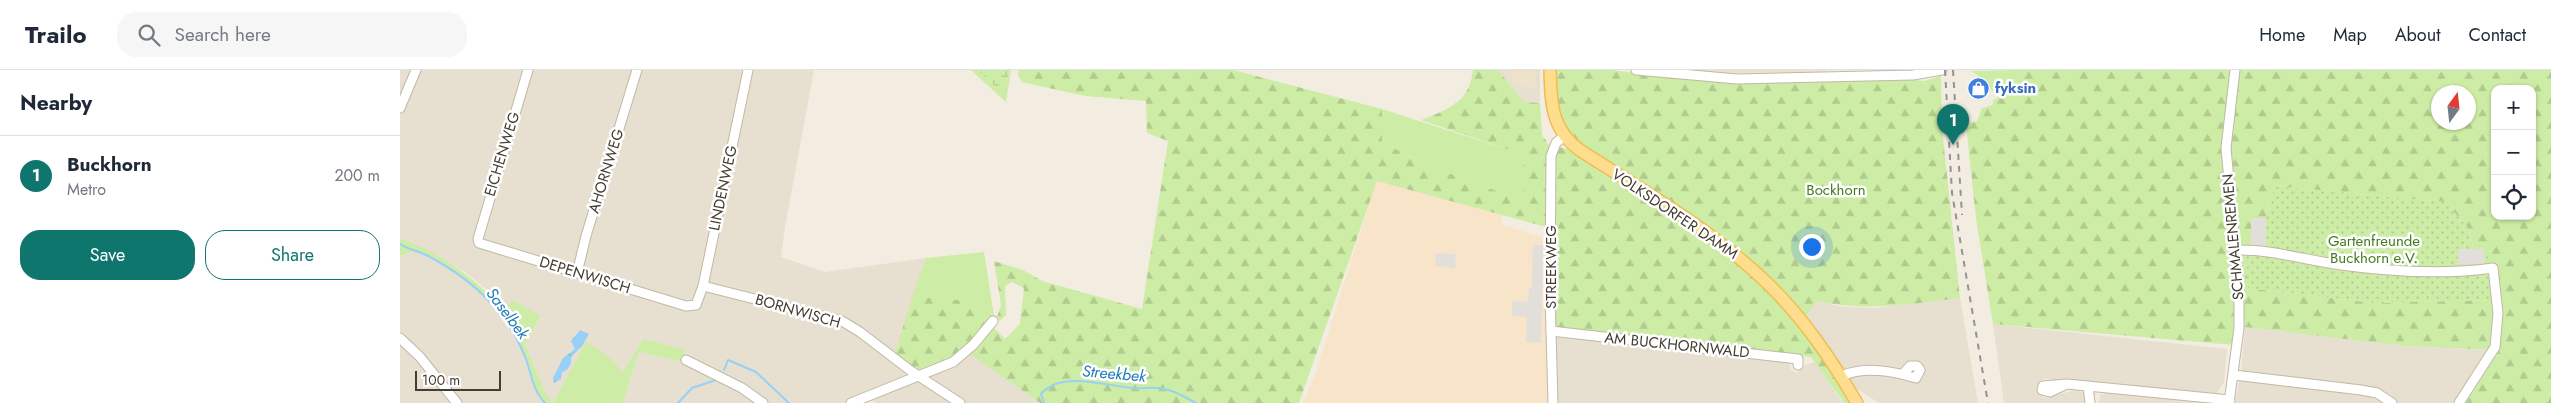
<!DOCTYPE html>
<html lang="en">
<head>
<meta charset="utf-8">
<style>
  :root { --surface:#fff; --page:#f6f6f7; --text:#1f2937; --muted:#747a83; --line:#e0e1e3; --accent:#0f766e }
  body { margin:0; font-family:Jost,sans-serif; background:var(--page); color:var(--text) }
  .controls { position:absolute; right:15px; top:15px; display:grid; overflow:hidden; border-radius:10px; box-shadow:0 1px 4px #0004 }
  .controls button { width:45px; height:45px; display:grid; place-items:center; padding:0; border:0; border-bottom:1px solid var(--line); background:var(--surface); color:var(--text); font:25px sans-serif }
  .compass { position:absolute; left:2031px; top:15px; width:45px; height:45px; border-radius:50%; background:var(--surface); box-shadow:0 1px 4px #0004; rotate:15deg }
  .scale { position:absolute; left:15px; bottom:12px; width:86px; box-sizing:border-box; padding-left:5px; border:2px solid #443d32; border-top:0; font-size:14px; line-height:18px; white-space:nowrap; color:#443d32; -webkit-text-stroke:4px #fff; paint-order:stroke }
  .you { position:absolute; left:1411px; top:176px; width:18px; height:18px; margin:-12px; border:4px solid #fff; border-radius:50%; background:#1a73e8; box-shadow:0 0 0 8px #1a73e833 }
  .badge { display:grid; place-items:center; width:32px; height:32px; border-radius:50%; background:var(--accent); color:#fff; font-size:16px; font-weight:700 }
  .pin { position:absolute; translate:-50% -41px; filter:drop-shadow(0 1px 2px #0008) }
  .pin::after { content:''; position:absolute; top:26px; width:18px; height:15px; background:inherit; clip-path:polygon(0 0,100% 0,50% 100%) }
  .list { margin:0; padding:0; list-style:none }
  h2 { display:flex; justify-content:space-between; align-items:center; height:65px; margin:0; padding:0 20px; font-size:21px }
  h2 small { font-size:16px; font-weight:400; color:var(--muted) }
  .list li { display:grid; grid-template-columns:32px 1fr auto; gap:15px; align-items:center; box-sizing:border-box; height:80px; padding:0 20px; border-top:1px solid var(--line) }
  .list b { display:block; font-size:19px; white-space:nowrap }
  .list p { margin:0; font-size:16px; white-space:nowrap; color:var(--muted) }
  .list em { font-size:16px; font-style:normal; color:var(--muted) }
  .actions { display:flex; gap:10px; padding:15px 20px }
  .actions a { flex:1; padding:11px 0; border:1px solid var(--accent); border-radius:20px; text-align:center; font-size:18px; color:var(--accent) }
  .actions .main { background:var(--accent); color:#fff }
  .icon { flex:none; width:28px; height:28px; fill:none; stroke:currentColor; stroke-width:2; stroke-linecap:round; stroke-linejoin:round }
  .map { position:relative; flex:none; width:2151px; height:333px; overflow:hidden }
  header { display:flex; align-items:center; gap:30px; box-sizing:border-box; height:70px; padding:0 25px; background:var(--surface); border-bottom:1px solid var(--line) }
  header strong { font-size:24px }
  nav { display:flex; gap:28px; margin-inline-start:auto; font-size:18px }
  .search { width:350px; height:45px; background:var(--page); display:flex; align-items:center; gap:12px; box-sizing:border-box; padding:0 18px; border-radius:20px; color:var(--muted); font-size:19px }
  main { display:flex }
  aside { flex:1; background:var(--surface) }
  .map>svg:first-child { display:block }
</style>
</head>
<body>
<header>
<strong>Trailo</strong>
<div class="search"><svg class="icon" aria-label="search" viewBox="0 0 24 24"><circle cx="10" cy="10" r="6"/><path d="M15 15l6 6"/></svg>Search here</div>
<nav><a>Home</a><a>Map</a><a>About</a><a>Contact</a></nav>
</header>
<main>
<aside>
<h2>Nearby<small></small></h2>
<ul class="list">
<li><span class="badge">1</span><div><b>Buckhorn</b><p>Metro</p></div><em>200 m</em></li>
</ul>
<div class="actions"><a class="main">Save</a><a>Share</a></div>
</aside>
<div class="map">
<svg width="2151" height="333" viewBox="0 0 2151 333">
  <defs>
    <pattern id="forest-firs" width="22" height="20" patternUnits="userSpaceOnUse" patternTransform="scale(1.25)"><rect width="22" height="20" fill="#cdeca5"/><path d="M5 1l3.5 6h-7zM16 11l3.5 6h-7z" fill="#b1cb8e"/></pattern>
    <pattern id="wetland-marsh" width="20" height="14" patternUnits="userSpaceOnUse" patternTransform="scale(1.25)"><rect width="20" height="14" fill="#cdeca5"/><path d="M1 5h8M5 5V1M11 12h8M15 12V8" fill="none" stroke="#b1cb8e"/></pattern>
    <pattern id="garden-dots" width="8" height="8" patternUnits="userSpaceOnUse" patternTransform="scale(1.25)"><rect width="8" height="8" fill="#cdeca5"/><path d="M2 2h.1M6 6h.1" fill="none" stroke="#b1cb8e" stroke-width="1.8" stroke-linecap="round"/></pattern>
    <pattern id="water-ripples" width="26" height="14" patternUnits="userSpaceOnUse" patternTransform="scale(1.25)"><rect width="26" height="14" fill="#96d1f7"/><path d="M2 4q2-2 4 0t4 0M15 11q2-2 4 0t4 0" fill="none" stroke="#82b4d4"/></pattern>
  </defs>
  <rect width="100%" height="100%" fill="#f3ede1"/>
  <g fill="#e7dfcf">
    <polygon points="0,0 414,0 385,157 381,187 425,202 526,188 495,284 563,278 640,333 476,333 471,330 463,333 223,333 239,282 282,291 243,269 223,303 208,286 186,273 153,333 144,320 125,274 141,247 105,242 86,219 65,202 19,176 0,168"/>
    <polygon points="1098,0 1140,0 1140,33 1124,32"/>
    <polygon points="13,181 32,188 73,215 91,232 123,281 128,300 145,333 0,333 0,186"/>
    <polygon points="1560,228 1578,333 1479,333 1449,314 1404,249 1417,231 1443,237 1475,238"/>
    <polygon points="1593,254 1827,279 1824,312 1816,324 1645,309 1640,311 1639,320 1644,328 1676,320 1685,323 1687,333 1604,333"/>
    <polygon points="1845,257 2006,276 2089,280 2056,333 1835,333 1841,302"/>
    <polygon points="1153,265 1388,290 1391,300 1397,303 1405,295 1415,292 1443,333 1154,333"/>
    <polygon points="1707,323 1818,331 1818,333 1699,333 1700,325"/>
  </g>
  <polygon fill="#f8e4c9" points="977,110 1102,145 1102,155 1146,168 1148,333 903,333 916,302"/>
  <g fill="#eee3ca">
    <polygon points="1112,0 1135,0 1136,17 1113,16"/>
    <polygon points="1289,0 1426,0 1426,2 1331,3"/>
  </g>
  <g fill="#cdeca5">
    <polygon points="571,0 578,0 599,20 606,21 609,0 611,0 606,32"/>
    <polygon points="1618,0 1618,33 1592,21 1586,11 1571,1"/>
    <polygon points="982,39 1118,83 1123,89 1123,125 1118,129 1027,95 982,72"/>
    <path d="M0 168C42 184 76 208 105 242L112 230 141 246 125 274 144 320 153 333 186 272 208 286 223 302 243 269 285 280 283 292 239 282 223 333H145C133 318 131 301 124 284 105 237 61 197 13 181L0 186Z"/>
    <path d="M584 182 594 246C579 228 534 227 512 227L526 188Z"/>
  </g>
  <g fill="url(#forest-firs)" fill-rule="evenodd">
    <path d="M619 0H833L982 39V72L1027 95 1118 129 1123 125V89L1118 83 1021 50C1047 40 1070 32 1073 0H1098L1124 32 1140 33 1142 65 1149 75 1146 157 977 111 899 333H640L569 283 592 256 605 269 620 254 624 218 612 212 605 216 606 245 600 251 597 247 601 235 594 191 623 200 642 211 742 239 768 71 747 63 746 31 685 26 622 12 618 5Z"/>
    <path d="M1157 0H1211L1261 6 1498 8 1524 11 1541 6 1542 58 1560 228C1511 234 1466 242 1417 231L1404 249 1389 232 1170 65C1158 43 1156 25 1157 0Z"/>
    <path d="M1618 0H2151V333H2066L2099 280 2006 276 1836 256 1834 275 1593 254 1576 149 1566 54 1577 51 1582 38 1593 35V30L1602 25 1618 33ZM2095 19H2132V146H2095ZM2038 22H2068V52H2038ZM1875 116 2045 132 2069 159 2073 179 2092 230 1973 233 1848 218 1846 175H1851L1866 147Z"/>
    <polygon points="1159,77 1171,80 1253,131 1322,178 1390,241 1454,333 1444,333 1411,287 1156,260 1155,84"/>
    <path d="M512 227C534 227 579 228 594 246L552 289 518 302 495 284Z"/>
  </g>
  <polygon fill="url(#wetland-marsh)" points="578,0 609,0 606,21 599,20"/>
  <polygon fill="url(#garden-dots)" points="1875,116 2045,132 2069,159 2073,179 2087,179 2093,230 1973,233 1848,218 1846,175 1851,175 1851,148 1866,147"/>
  <g fill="#e2dfdb">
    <polygon points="1866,147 1866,176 1851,175 1851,148"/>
    <polygon points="1133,175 1143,175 1141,273 1126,272 1127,247 1112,246 1112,231 1128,232 1129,218 1132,218"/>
    <rect x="2058" y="179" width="26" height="15"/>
    <polygon points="1036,183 1056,184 1055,198 1035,196"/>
  </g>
  <path fill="url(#water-ripples)" d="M180 260 189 264 182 276 171 287C172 294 169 300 162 302L161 309 154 313 153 308 163 288 175 279 171 271Z"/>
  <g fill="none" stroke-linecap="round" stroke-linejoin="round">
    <g stroke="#96d1f7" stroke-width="2">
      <path d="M0 174C10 180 22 182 32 188 72 210 106 241 124 284 131 300 132 320 145 333"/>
      <polyline points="324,300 328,290 356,302 389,333"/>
      <polyline points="278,333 292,318 316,310"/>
      <path d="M644 333 641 324C662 300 705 316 733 318 743 319 754 316 764 319 776 321 785 327 796 333"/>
    </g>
    <defs>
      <g id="minor">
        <polyline points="128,0 78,169 79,173 286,236 296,235 303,216 348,0"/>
        <polyline points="1236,0 1337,9 1513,5 1542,0"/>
        <polyline points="0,38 16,0"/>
        <path d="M1836 180C1868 179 1902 189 1934 194 1983 201 2044 205 2093 198L2098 243 2095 277 2059 333"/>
        <polyline points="177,203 186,166 237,0"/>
        <polyline points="303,216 442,251 460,262 511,301 560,333"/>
        <polyline points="1151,261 1398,289 1398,295"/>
        <polyline points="0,268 20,287 57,333"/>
        <polyline points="286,290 342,318 363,333"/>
        <polyline points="1834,305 1961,320 1977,323 1992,333"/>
        <path d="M1441 306C1466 296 1492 301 1516 308L1520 300 1517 296H1510L1504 303"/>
        <polyline points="1667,314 1650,322 1642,320 1643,316 1667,314 1830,330"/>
        <polyline points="1688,316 1690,333"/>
        <polyline points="451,333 553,292 573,275 593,251"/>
        <polyline points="1153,333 1150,225 1151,86 1156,73 1164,66"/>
        <polyline points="1829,333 1839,258 1839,220 1826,78 1835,0"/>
      </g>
      <path id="major" d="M1150 0C1151 33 1151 60 1181 81 1244 121 1312 160 1366 212 1403 247 1431 289 1457 333"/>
    </defs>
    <use href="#minor" stroke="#c1b8a6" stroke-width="11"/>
    <use href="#major" stroke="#efbe53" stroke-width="14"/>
    <use href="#minor" stroke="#fff" stroke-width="9"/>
    <use href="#major" stroke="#ffdd8e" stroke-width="11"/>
    <g stroke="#939393" stroke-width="2" stroke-dasharray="6 6" stroke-linecap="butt">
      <polyline points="1545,0 1552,123 1588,333"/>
      <polyline points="1553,0 1562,145"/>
    </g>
  </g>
  <defs>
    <symbol id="shop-disc" viewBox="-11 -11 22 22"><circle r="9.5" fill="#3f7fe0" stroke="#fff"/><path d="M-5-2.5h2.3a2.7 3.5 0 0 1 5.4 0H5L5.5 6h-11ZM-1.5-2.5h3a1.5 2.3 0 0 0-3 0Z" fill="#fff"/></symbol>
  </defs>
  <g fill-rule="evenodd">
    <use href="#shop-disc" x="1566" y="6" width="25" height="25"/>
  </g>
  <g text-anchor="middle" stroke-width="5" stroke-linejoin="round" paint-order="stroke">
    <g font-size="15" font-weight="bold" fill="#366cbe" stroke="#fff" text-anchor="start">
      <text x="1595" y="23">fyksin</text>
    </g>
    <g font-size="15" fill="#443d32" stroke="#fff">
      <text transform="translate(102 84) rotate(-73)" y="5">EICHENWEG</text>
      <text transform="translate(206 101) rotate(-73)" y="5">AHORNWEG</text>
      <text transform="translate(323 118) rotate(-78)" y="5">LINDENWEG</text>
      <text transform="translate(1275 144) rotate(34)" y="5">VOLKSDORFER DAMM</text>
      <text transform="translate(1833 167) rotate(-95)" y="5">SCHMALENREMEN</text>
      <text transform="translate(1151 197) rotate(-90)" y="5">STREEKWEG</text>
      <text transform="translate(185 205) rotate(17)" y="5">DEPENWISCH</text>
      <text transform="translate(398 241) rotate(16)" y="5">BORNWISCH</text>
      <text transform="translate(1277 275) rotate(6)" y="5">AM BUCKHORNWALD</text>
    </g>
    <g font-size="15" fill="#447b20" stroke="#fff">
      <text x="1436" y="125">Bockhorn</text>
      <text x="1974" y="176">Gartenfreunde<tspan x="1974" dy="17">Buckhorn e.V.</tspan></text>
    </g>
    <g font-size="16" font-style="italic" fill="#217bba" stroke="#fff">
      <text transform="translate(108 243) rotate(53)" y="6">Saselbek</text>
      <text transform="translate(714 303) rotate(5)" y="6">Streekbek</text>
    </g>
  </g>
</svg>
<div class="controls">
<button>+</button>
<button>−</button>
<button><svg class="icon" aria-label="locate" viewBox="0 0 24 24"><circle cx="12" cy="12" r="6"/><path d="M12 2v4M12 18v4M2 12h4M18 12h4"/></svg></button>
</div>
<svg class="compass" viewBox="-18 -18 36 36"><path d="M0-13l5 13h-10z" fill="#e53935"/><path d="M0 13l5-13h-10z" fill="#747a83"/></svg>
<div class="scale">100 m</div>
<div class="you"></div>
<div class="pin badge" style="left:1553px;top:75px">1</div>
</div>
</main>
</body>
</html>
